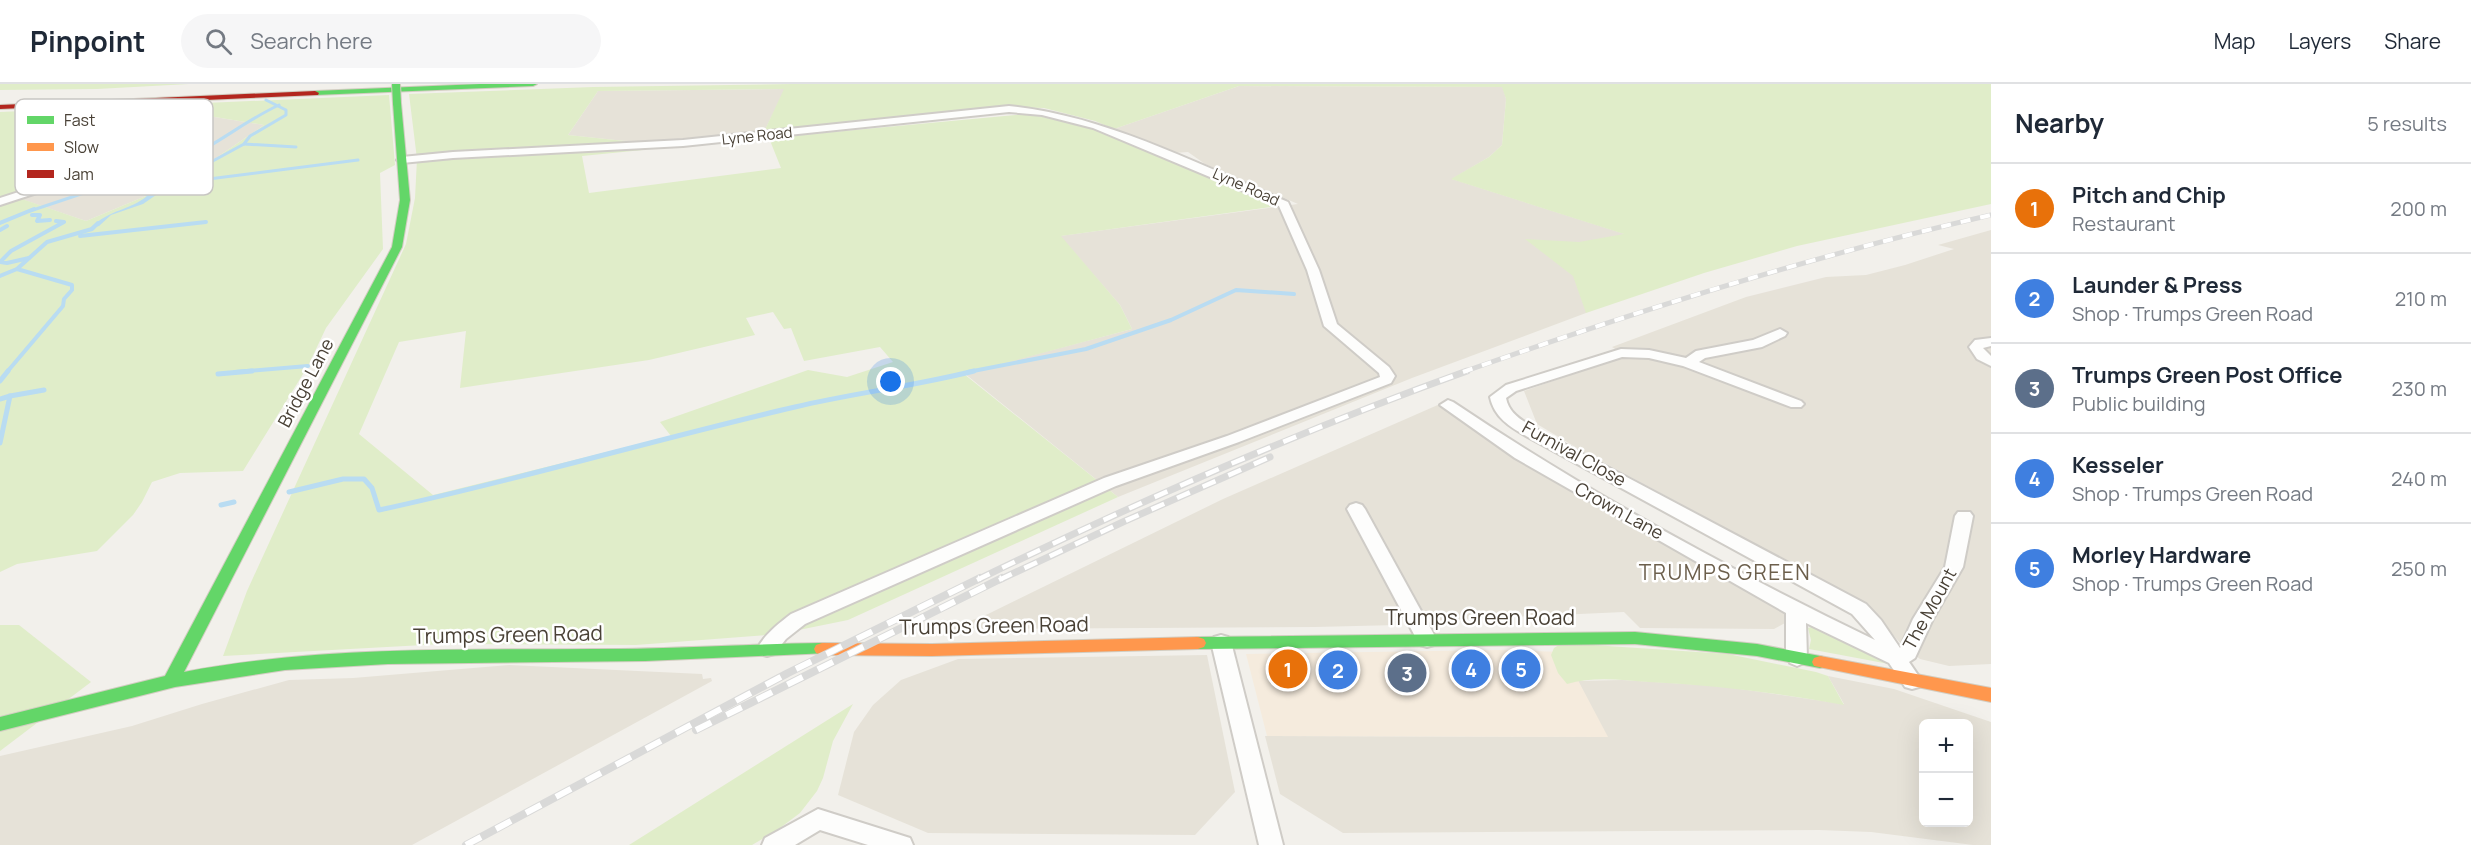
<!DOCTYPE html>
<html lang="en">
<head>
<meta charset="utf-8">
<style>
  :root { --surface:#fff; --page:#f6f6f7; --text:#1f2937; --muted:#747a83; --line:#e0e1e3; --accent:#d93025 }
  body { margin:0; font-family:Manrope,sans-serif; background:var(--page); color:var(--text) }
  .controls { position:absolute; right:18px; bottom:18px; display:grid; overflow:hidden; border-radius:9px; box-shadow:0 6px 24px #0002 }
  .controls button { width:54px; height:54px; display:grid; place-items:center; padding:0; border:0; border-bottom:2px solid var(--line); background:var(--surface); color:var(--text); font:30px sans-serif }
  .you { position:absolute; left:891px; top:298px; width:21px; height:21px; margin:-15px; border:4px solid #fff; border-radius:50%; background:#1a73e8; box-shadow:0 0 0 9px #1a73e833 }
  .badge { display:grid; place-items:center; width:39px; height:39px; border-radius:50%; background:var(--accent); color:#fff; font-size:20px; font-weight:700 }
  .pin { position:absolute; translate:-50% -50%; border:3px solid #fff; box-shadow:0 2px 6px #0006 }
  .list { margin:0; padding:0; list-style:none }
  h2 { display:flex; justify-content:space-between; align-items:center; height:78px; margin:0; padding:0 24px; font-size:26px }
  h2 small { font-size:20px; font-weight:400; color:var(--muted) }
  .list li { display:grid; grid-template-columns:39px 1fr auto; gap:18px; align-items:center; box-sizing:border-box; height:90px; padding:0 24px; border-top:2px solid var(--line) }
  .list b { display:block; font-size:22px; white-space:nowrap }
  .list p { margin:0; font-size:20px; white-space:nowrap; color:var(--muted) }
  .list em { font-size:20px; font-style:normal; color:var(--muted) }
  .icon { flex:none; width:33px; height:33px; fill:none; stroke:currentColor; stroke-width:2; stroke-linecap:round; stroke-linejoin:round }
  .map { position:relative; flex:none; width:1991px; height:761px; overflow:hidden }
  header { display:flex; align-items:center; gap:36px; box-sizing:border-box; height:84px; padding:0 30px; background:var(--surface); border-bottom:2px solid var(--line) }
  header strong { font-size:28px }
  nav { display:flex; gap:33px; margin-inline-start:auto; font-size:21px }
  .search { width:420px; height:54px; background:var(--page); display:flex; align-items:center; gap:15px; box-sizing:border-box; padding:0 21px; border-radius:33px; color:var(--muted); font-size:22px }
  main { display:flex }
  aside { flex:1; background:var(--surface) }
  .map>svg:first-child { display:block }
</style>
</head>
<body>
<header>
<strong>Pinpoint</strong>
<div class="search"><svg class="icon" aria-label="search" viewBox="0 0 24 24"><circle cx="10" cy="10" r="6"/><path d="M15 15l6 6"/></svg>Search here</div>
<nav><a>Map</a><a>Layers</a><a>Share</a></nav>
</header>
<main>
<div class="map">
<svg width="1991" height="761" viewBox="0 0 1991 761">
  <rect width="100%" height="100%" fill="#f2f0eb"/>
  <g fill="#e6e2d8" fill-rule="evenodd">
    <polygon points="1239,2 1503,3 1506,15 1502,61 1489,73 1452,95 1625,150 1586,229 1412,294 1118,413 964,289 1132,245 1120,221 1060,152 1298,120 1205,80 1188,68 1173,69 1114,45"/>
    <polygon points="785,5 763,50 644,59 568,51 598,7"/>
    <polygon points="172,26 264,41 184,96 86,137 18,114 121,76 72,63"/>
    <polygon points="1991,146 1991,580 1949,582 1920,575 1902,561 1872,527 1859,516 1577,364 1537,340 1524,307 1608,278 1617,266 1612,263 1746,213 1826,193 1866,191 1905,181 1954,165 1938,161"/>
    <polygon points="1440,320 1543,391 1778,523 1786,532 1787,538 1774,545 1640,544 1624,528 1442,536 1395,533 1397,541 1315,543 949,545 988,530 1223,415"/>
    <polygon points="1207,571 1235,708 1195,751 928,749 838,711 854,648 873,621 901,596 958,575"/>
    <polygon points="509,581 702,590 703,595 711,594 712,597 412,761 0,761 0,672 132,642 202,620 289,596 353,594"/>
    <path d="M1828 592 1894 605 1991 638V761H1973L1871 748 1819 746 1343 749 1280 710 1265 652 1607 653 1578 597 1622 596 1719 602 1844 620ZM1924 640H1968V738H1924Z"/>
  </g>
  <polygon fill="#f5ebdd" points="1500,566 1563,568 1608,653 1267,652 1246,570"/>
  <g fill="#e0edc9" fill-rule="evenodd">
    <polygon points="0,0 189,0 97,5 0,6"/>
    <path d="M791 0H1991V120L1797 162 1704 189 1586 229 1573 192 1525 155 1579 158 1624 150 1451 95 1489 73 1502 61 1506 15 1502 3 1239 2 1114 45 1095 37 1044 24 1002 23 763 50 784 5 598 7 568 51 644 59 643 66 582 72 589 109 781 84 769 54 1027 30 1084 41 1268 116 1271 123 1061 152 1120 221 1132 245 964 290 1118 413 848 536 779 550 636 561 442 560 223 572 247 507 406 160 415 114 417 75 409 10 593 3ZM773 228 784 245 791 244 804 277 880 263 893 278 847 293 808 286 660 338 671 352 433 411 359 350 399 258 466 247 460 304 649 276 755 251 746 234Z"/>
    <path d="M389 11 395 81 380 89 383 165 326 244 308 282 243 387 180 389 152 398 142 418 133 431 97 467 17 480 0 488V28ZM172 26 264 41 184 96 86 137 19 114 122 76 73 63Z"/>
    <polygon points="0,541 19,541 91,598 0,667"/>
    <polygon points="1814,542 1889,578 1889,580 1809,565 1811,556 1808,544"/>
    <path d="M1562 559 1728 570 1816 588 1828 592 1844 621C1779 609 1715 601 1649 598 1623 596 1593 592 1567 600L1558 589 1551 571 1554 564Z"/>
    <polygon points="853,620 833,657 823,694 817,707 800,729 776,747 752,761 629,761"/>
  </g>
  <path fill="#b9dcf2" d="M180 99 186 101 164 110 156 111 143 120 111 131 99 142 90 144C110 125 131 126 147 112L131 107 138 104 159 105Z"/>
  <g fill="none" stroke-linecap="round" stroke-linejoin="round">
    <g stroke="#b9dcf2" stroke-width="3">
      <polyline points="244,60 296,63"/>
      <path d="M156 85C171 79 187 75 201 67 228 52 251 34 279 21"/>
      <polyline points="185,98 358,76"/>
      <polyline points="176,103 204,88 206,82 211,78 244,60 250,52 286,31 286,26 266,16"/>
      <polyline points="30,127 129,94"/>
    </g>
    <g stroke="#b9dcf2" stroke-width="4">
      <polyline points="32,131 40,131 37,137 50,136"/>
      <polyline points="0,139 34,125"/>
      <polyline points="0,146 7,142"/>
      <polyline points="80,152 206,138"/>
      <polyline points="29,174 7,179 0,178 11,167 64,138 56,137"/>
      <polyline points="0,192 17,185"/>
      <polyline points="7,288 63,222 64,215 72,206 72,201 17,185 47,158 92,145 98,139"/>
      <polyline points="235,288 308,282"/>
      <polyline points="968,288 1086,265 1171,236 1236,206 1294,210"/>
    </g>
    <g stroke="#b9dcf2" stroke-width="5">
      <polyline points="218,290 252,287"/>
      <polyline points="0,297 8,287"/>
      <polyline points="10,312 44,306"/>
      <polyline points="0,315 10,312 0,359"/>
      <path d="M289 408 343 395H364L372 404 379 426C519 396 656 355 795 323 854 309 915 302 974 287"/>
      <polyline points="221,421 234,418"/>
    </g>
    <defs>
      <g id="street">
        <path d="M1009 22C1104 31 1200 81 1288 118L1319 186 1337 240 1389 283 1395 292 1391 299 1239 358 1116 402 805 540 786 555 774 570 767 572 760 570 757 565C765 550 778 540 791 530L1104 394 1227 352 1380 293 1379 289 1324 242 1307 186 1279 122 1093 44 1042 31 1009 28 683 62 453 74 402 79 397 76 402 73 453 68 683 56Z"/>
        <polygon points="167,60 171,61 171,65 0,121 0,114"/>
        <path d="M1780 245 1787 249 1785 252 1762 263 1705 274 1699 278 1801 317 1804 320 1801 323H1791L1683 282 1649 274 1622 273 1516 307 1506 314C1509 331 1525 338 1538 346L1866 520 1881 536 1900 564 1913 535 1945 483 1955 432 1958 428H1970L1973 432 1963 483 1933 535 1915 574 1909 578 1922 597 1919 603 1912 605 1905 603 1889 579 1806 539 1807 574 1804 579 1797 582 1790 579 1786 569V529L1515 374 1440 321 1448 316 1453 318C1587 408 1730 486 1875 556L1852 530 1526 352C1510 343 1494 333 1490 313L1506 301 1621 265 1649 266 1686 274 1696 267 1753 256Z"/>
        <polygon points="1991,254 1991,262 1983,264 1991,272 1991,282 1977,275 1969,263 1975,256"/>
        <polygon points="1356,419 1362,421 1365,425 1437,556 1434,561 1427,563 1420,561 1417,556 1347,425 1350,421"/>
        <polygon points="1221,551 1228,553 1231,558 1283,761 1259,761 1211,558 1214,553"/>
        <polygon points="818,725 910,754 913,761 868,761 820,746 795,761 762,761 765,754"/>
      </g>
      <g id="fast">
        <polygon points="480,0 537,0 533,2 315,11 311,9 315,7"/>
        <path d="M397 17 401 19 410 116 402 163 184 588C320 562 458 566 595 565 671 565 746 560 822 559L828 561 830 565 828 569 645 577 388 580 285 586 175 603 0 647V633L165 592 392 163 400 116 393 19Z"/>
        <polygon points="1635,548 1757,560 1820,572 1826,574 1828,578 1826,582 1820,584 1757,572 1635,560 1198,565 1192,563 1190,559 1192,555 1198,553"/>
      </g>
      <g id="slow">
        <polygon points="1198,553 1204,555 1206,559 1204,563 1198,565 932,572 822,571 816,569 814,565 816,561 822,559 932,560"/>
        <polygon points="1820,572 1991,604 1991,618 1814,582 1812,578 1814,574"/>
      </g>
      <polygon id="jam" points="315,7 319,9 318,11 0,25 0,21"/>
    </defs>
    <use href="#street" stroke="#cfccc7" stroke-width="4"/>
    <use href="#fast" stroke="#d2cdc1" stroke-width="2"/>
    <use href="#slow" stroke="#d2cdc1" stroke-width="2"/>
    <use href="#jam" stroke="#d2cdc1" stroke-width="2"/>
    <use href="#street" fill="#fdfdfc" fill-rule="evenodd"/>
    <use href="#fast" fill="#63d668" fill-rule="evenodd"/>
    <use href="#slow" fill="#ff974d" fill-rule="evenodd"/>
    <use href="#jam" fill="#b3261e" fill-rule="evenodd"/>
    <defs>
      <path id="rail-far2" d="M1463 288C1636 227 1812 172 1991 131"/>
      <g id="rail-far1">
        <path d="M977 496C1137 418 1300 347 1467 287"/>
        <polyline points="999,496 1125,437 1270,373"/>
      </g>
      <g id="rail">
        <polyline points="696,646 1002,494"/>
        <polyline points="466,761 788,589 980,494"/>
      </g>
    </defs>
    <use href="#rail-far2" stroke="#d9d9d8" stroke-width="5"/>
    <use href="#rail-far1" stroke="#d9d9d8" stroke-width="7"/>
    <use href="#rail" stroke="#d9d9d8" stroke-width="8"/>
    <use href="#rail-far2" stroke="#fff" stroke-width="4" stroke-dasharray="10" stroke-linecap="butt"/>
    <use href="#rail-far1" stroke="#fff" stroke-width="4.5" stroke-dasharray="14" stroke-linecap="butt"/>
    <use href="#rail" stroke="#fff" stroke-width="6" stroke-dasharray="17" stroke-linecap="butt"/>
    <defs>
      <polyline id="fast-bridge" points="396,0 397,19"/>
    </defs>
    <use href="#fast-bridge" stroke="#d2cdc1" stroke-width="10" stroke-linecap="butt"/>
    <use href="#fast-bridge" stroke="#63d668" stroke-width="8"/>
  </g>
  <g text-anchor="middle" stroke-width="5" stroke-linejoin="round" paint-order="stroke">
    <g font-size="15" fill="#494136" stroke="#fff">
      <text transform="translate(757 52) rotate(-6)" y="5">Lyne Road</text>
      <text transform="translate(1246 103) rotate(24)" y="5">Lyne Road</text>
    </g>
    <g font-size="18" fill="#494136" stroke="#fff">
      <text transform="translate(306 299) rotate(-62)" y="6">Bridge Lane</text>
      <text transform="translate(1574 370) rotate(29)" y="6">Furnival Close</text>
      <text transform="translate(1619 427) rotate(29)" y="6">Crown Lane</text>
      <text transform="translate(1930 525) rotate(-61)" y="6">The Mount</text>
    </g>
    <g font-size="21" letter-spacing="1.5" fill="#6c5f4c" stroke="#fff">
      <text x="1725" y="496">TRUMPS GREEN</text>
    </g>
    <g font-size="21" fill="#494136" stroke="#fff">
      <text x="1480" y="541">Trumps Green Road</text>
      <text transform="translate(994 542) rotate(-1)" y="7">Trumps Green Road</text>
      <text transform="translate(508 551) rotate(-1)" y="7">Trumps Green Road</text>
    </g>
  </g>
  <rect x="15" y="15" width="198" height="96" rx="9" fill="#fff" stroke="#c8c6c3" stroke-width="1.5"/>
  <rect x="27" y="32" width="27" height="8" fill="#63d668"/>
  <rect x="27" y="59" width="27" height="8" fill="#ff974d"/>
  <rect x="27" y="86" width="27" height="8" fill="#b3261e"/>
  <g font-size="16" fill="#494136">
    <text x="64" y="42">Fast</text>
    <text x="64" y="69">Slow</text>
    <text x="64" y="96">Jam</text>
  </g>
</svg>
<div class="controls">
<button>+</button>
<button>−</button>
</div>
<div class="you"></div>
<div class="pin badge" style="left:1288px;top:585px;background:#e8710a">1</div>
<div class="pin badge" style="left:1338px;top:586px;background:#3f7fe0">2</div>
<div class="pin badge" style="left:1407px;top:589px;background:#5c6f8a">3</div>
<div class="pin badge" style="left:1471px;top:585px;background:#3f7fe0">4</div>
<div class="pin badge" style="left:1521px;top:585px;background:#3f7fe0">5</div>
</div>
<aside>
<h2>Nearby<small>5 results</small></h2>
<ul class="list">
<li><span class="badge" style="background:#e8710a">1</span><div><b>Pitch and Chip</b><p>Restaurant</p></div><em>200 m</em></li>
<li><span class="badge" style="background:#3f7fe0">2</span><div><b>Launder &amp; Press</b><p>Shop · Trumps Green Road</p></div><em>210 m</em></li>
<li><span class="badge" style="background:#5c6f8a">3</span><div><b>Trumps Green Post Office</b><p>Public building</p></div><em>230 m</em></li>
<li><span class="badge" style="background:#3f7fe0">4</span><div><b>Kesseler</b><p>Shop · Trumps Green Road</p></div><em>240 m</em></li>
<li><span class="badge" style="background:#3f7fe0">5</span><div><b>Morley Hardware</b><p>Shop · Trumps Green Road</p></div><em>250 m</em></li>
</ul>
</aside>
</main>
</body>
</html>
